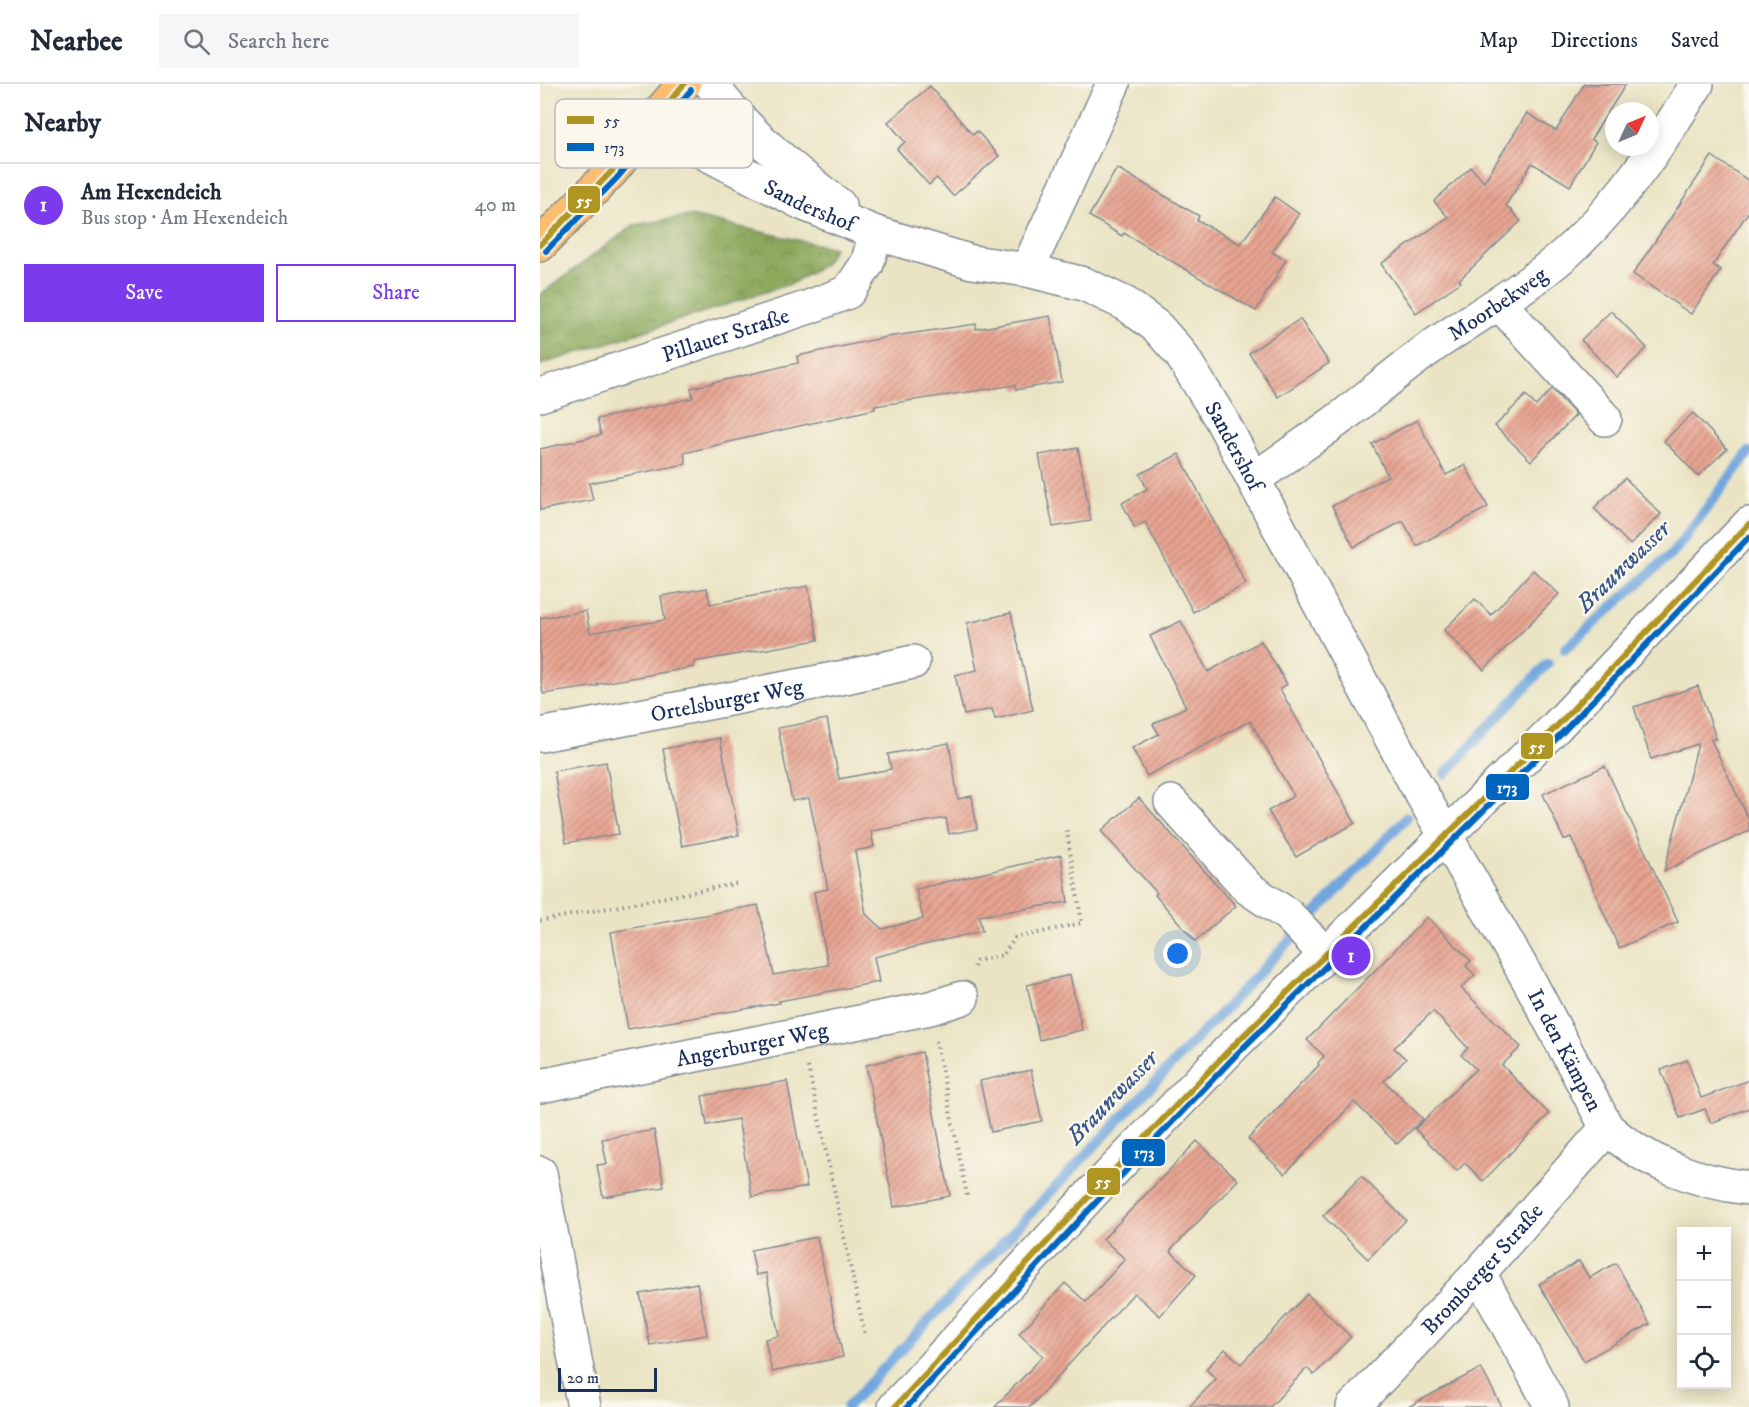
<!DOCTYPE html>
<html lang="en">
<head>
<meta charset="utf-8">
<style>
  :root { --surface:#fff; --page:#f6f6f7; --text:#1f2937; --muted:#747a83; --line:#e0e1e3; --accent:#7c3aed }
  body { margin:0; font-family:"IM FELL DW Pica",serif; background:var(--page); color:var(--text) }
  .controls { position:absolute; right:18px; bottom:18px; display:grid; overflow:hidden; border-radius:0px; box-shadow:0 3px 15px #0003 }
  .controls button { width:54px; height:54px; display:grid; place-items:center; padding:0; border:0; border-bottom:2px solid var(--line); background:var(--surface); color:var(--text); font:30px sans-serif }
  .compass { position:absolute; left:1065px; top:18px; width:54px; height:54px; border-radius:50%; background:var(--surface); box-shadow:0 3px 15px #0003; rotate:46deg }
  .scale { position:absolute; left:18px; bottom:15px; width:99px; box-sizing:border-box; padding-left:6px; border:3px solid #1b2f5e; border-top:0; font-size:16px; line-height:21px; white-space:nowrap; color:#1b2f5e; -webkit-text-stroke:4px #fbf7ec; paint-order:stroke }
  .you { position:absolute; left:638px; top:870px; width:21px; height:21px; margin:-15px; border:4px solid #fff; border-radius:50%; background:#1a73e8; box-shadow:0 0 0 9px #1a73e833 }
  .badge { display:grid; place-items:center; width:39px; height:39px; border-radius:50%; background:var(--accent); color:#fff; font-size:20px; font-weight:700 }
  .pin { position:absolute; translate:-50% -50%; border:3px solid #fff; box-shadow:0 2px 6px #0006 }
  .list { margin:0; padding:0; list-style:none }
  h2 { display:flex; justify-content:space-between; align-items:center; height:78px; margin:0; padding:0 24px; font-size:26px }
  h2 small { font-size:20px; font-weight:400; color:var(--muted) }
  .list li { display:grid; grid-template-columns:39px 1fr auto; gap:18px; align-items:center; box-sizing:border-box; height:84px; padding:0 24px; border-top:2px solid var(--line) }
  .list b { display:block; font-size:22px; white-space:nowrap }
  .list p { margin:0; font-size:20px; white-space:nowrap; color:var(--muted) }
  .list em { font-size:20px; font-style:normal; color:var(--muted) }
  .actions { display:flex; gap:12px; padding:18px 24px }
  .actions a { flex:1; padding:14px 0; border:2px solid var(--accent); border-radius:0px; text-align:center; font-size:21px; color:var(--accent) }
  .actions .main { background:var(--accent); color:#fff }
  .icon { flex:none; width:33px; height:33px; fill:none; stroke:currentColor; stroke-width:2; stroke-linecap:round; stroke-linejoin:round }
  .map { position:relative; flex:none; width:1209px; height:1323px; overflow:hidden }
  header { display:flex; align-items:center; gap:36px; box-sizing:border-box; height:84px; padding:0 30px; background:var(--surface); border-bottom:2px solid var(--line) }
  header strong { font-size:28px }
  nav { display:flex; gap:33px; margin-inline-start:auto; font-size:21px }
  .search { width:420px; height:54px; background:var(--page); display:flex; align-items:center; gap:15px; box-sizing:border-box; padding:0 21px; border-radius:0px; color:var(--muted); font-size:22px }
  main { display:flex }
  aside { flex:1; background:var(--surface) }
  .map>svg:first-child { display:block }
</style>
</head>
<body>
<header>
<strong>Nearbee</strong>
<div class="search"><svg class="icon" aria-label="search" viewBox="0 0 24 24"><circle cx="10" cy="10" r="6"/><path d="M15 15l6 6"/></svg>Search here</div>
<nav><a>Map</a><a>Directions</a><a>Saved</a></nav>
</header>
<main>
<aside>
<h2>Nearby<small></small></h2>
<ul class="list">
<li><span class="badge">1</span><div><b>Am Hexendeich</b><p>Bus stop · Am Hexendeich</p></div><em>40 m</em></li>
</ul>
<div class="actions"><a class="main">Save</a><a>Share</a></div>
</aside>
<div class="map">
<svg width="1209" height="1323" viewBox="0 0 1209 1323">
  <defs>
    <pattern id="forest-crowns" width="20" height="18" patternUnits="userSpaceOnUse" patternTransform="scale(1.5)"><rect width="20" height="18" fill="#8ba85b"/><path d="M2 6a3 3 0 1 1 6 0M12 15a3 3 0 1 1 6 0" fill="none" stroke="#71894e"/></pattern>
    <pattern id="building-hatch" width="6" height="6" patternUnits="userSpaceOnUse" patternTransform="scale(1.5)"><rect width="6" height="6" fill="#e8a491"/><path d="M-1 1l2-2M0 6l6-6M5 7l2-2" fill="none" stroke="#bb867a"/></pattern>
  </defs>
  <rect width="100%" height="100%" fill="#fbf7ec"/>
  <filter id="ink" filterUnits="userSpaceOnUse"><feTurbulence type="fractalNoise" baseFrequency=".0167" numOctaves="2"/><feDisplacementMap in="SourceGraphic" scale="12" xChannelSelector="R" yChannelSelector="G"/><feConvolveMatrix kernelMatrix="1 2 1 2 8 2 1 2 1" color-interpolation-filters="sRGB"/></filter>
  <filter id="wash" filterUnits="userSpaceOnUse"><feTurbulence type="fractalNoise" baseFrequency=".008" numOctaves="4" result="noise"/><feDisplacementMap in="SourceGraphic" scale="24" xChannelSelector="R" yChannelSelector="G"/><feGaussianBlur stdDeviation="1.35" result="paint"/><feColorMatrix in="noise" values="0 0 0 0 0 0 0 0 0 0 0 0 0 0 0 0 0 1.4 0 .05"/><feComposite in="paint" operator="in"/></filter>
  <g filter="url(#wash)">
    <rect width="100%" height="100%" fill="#eae4c4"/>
    <polygon fill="url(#forest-crowns)" stroke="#536c5c" stroke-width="1.5" points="150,132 294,164 284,180 253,199 0,281 0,211 94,141"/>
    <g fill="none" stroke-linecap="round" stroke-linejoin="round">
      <g stroke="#70a5dd" stroke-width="10">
        <polyline points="1025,565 1133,469 1209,368"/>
        <polyline points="905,690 1008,579"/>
        <polyline points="307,1323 867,733"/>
      </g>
    </g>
    <g id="blocks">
      <g fill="url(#building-hatch)">
        <polygon points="1044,0 1086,0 1051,55 1056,58 1030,102 992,79 966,121 981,137 919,196 921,198 876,229 841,180 908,133 894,117 931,83 944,98 987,29 1016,47"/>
        <polygon points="390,2 433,51 437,47 459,72 413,112 397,94 389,101 357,65 365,58 348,38"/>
        <polygon points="1172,72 1209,97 1209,127 1173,181 1181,186 1151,230 1093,190"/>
        <polygon points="577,84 659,132 657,136 700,160 735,113 759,130 732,168 746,176 716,227 584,149 582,152 549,132"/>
        <polygon points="1071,227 1107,264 1077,293 1041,256"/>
        <polygon points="510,232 522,298 476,306 475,301 334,322 335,325 202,355 144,369 146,380 49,399 53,416 0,426 0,365 61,351 57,335 153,314 151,304 258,279 257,272 347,253 436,240 436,245"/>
        <polygon points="760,235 789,279 738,313 709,269"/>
        <polygon points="1012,305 1036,331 991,377 955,342 986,311 996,322"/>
        <polygon points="1153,329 1187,365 1158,392 1124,357"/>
        <polygon points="877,336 906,391 925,381 948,423 877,462 863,437 814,463 792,422 848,392 832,360"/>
        <polygon points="538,364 551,437 513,443 499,371"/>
        <polygon points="639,370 706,500 653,528 605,438 595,444 582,419 607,405 600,390"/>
        <polygon points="1085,394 1121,430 1090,461 1054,424"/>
        <polygon points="993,486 1019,510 944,586 904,546 935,515 951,531"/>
        <polygon points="268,502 278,556 154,578 154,583 57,600 58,602 3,610 0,590 0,534 46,527 50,549 125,536 121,512 167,504 170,520"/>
        <polygon points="471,529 493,626 455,635 452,625 424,631 415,591 437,586 427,539"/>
        <polygon points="641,537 668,588 721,557 747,600 740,605 815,739 756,773 728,727 754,712 710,637 607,692 592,664 619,650 613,640 646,623 610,552"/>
        <polygon points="1158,602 1176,654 1171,656 1209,736 1209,747 1124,787 1158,660 1111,675 1094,623"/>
        <polygon points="287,635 299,695 351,685 348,670 409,659 418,715 432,712 437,745 409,750 406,734 331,747 334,763 315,767 326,830 342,845 383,835 376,805 521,771 528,818 439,832 442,847 334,873 339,898 239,917 240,919 88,945 71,848 218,821 234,891 288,881 274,808 288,805 269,714 252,717 238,644"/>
        <polygon points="180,654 199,751 142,762 123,665"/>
        <polygon points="66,678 79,750 26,759 14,687"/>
        <polygon points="1065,682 1138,838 1079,864 1031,753 1024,756 1003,710"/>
        <polygon points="599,714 696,822 655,857 615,811 617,809 561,747"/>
        <polygon points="887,833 931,877 926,882 935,891 921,904 981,963 962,981 1009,1030 943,1097 925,1079 917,1087 875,1045 936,985 921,971 928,964 893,927 854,964 866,975 844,997 883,1035 857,1060 814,1018 745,1090 708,1055 779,981 778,979 784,972 767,956"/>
        <polygon points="530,891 542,946 499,956 487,901"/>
        <polygon points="382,968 410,1112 354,1123 326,981"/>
        <polygon points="1147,976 1161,1014 1209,996 1209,1024 1171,1039 1165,1025 1140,1034 1121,986"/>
        <polygon points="491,986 502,1037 451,1048 440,997"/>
        <polygon points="247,997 267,1103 212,1113 198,1035 167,1041 162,1012"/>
        <polygon points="114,1046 124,1103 63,1113 57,1081 67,1080 62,1055"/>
        <polygon points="657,1057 698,1096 630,1167 656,1191 620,1232 594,1209 490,1323 455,1323 503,1272 479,1250 525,1199 546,1218 585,1175 563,1155"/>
        <polygon points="821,1092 866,1136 828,1175 783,1132"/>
        <polygon points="277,1153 303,1273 232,1288 225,1255 239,1252 226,1189 216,1191 211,1166"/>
        <polygon points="1039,1177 1049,1194 1076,1179 1110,1240 1044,1277 999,1200"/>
        <polygon points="157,1199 167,1251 110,1261 100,1210"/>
        <polygon points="767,1210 811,1253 774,1291 767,1284 730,1323 649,1323 676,1295 666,1285 685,1265 701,1280"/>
        <polygon points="941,1284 962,1323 868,1323"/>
      </g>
    </g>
  </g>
  <g filter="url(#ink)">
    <use href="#blocks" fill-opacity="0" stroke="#828a91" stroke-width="1.5"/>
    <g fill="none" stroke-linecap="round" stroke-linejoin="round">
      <defs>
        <g id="minor">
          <path d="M171 0C204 46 254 87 299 121"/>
          <path id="s1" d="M109 40 264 120 336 149 432 178 487 186 544 200 586 220 617 243 640 269 681 335 874 697 992 902 1067 1044C1106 1079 1157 1098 1209 1104"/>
          <polyline points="487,186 573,0"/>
          <polyline points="959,219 1065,335"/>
          <path id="s2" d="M0 311 269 223 308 208 327 180 336 149"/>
          <path id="s3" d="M714 395C745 373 777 352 807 329 835 307 863 283 893 262 941 229 994 200 1037 159 1085 113 1122 56 1157 0"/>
          <path id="s4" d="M0 651 310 592 373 578"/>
          <polyline points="631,718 708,804 748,831 785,870"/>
          <path id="s5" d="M0 1002 390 924 422 914"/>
          <polyline points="0,1089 44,1323"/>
          <polyline points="939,1189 1012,1323"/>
          <polyline points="355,1323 554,1107 692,963 1015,644 1209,440"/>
          <path id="s6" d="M813 1323 939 1189 1067 1044"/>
        </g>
        <polyline id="major" points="0,161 71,88 109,40 144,0"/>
      </defs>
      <use href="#minor" stroke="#828a91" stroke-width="36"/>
      <use href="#major" stroke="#828a91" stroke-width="36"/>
      <g stroke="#828a91" stroke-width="4" stroke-dasharray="1.5 4.5" stroke-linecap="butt">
        <polyline points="0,837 200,799"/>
        <polyline points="434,883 436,877 463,871 475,854 542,839 526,742"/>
        <polyline points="396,957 428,1116"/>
        <polyline points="268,983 325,1251"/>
      </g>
      <use href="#minor" stroke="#fff" stroke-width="33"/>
      <use href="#major" stroke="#fcbd6f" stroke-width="33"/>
      <defs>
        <g id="bus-1">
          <polyline points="0,161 71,88 144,0"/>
          <polyline points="355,1323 554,1107 692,963 1015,644 1209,440"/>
        </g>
        <g id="bus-2">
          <polyline points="6,167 77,94 151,6"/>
          <polyline points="367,1323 561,1113 698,969 1021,650 1209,453"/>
        </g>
      </defs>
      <use href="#bus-1" stroke="#fbf7ec" stroke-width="10"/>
      <use href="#bus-2" stroke="#fbf7ec" stroke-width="10"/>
      <use href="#bus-1" stroke="#af9521" stroke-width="6"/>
      <use href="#bus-2" stroke="#0065bd" stroke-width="6"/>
    </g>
  </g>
  <g text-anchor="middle" stroke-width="5" stroke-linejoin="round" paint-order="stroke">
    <g font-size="22" fill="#1b2f5e" stroke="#fbf7ec">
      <text dy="8" stroke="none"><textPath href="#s1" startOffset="180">Sandershof</textPath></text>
      <text dy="8" stroke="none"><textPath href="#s3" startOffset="300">Moorbekweg</textPath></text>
      <text dy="8" stroke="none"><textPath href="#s2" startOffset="195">Pillauer Straße</textPath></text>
      <text dy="8" stroke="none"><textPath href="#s1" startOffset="694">Sandershof</textPath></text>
      <text dy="8" stroke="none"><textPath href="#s4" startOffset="190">Ortelsburger Weg</textPath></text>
      <text dy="8" stroke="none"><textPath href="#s5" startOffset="216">Angerburger Weg</textPath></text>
      <text dy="8" stroke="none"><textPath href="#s1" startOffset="1383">In den Kämpen</textPath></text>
      <text dy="8" stroke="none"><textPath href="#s6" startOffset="189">Bromberger Straße</textPath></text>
    </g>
    <g font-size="24" font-style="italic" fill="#39588a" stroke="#fbf7ec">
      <text transform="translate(1083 482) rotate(-44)" y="8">Braunwasser</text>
      <text transform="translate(572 1013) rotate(-46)" y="8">Braunwasser</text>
    </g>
  </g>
  <rect x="15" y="15" width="198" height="69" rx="9" fill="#fbf7ec" stroke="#b8bbc1" stroke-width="1.5"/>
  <rect x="27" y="32" width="27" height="8" fill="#af9521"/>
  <rect x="27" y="59" width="27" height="8" fill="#0065bd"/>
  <g font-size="16" fill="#1b2f5e">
    <text x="64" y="42">55</text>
    <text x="64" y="69">173</text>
  </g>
  <g stroke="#fbf7ec" stroke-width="2">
    <rect x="27" y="101" width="34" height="29" rx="6" fill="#af9521"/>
    <rect x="980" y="648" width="34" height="28" rx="6" fill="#af9521"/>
    <rect x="945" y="689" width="45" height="28" rx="6" fill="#0065bd"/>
    <rect x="581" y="1054" width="45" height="29" rx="6" fill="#0065bd"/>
    <rect x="546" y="1083" width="35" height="29" rx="6" fill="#af9521"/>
  </g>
  <g font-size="16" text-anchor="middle" font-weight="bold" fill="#fff">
    <text x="44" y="122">55</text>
    <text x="997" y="668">55</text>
    <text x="967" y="709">173</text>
    <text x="604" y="1074">173</text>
    <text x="563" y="1103">55</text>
  </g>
</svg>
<div class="controls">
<button>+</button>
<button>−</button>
<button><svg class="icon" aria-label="locate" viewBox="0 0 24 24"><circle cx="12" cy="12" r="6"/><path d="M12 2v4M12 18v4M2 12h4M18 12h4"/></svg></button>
</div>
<svg class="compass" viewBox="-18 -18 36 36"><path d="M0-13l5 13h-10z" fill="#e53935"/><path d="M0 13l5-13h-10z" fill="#747a83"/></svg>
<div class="scale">20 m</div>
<div class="you"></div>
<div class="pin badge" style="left:811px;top:872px">1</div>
</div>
</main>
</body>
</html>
